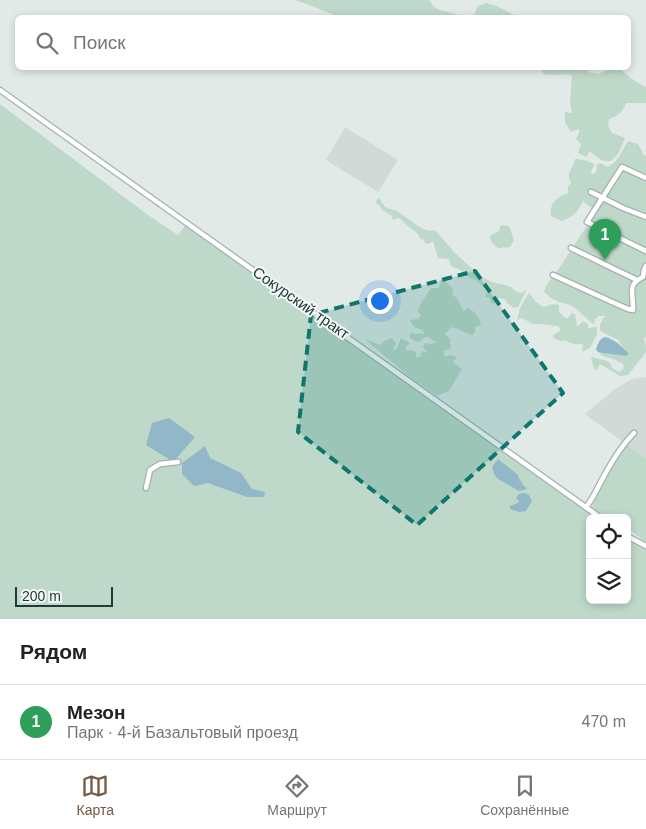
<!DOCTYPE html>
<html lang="ru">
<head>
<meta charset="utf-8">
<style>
  :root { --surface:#fff; --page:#f6f6f6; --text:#222; --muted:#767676; --line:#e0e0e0; --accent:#775842 }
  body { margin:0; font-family:Arial,sans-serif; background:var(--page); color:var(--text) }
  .controls { position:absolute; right:15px; bottom:15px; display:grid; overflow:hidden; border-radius:8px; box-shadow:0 2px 8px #0003 }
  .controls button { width:45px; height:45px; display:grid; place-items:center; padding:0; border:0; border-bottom:1px solid var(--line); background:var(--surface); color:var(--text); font:25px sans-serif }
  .scale { position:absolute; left:15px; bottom:12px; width:98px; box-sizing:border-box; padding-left:5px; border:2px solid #243937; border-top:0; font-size:14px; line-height:18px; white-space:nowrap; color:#243937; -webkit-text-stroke:4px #f2f7f6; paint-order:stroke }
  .you { position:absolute; left:379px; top:300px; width:18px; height:18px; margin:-12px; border:4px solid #fff; border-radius:50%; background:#1a73e8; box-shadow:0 0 0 8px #1a73e833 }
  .badge { display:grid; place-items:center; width:32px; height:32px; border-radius:50%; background:var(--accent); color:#fff; font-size:16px; font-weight:700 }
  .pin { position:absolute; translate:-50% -41px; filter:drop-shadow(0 1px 2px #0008) }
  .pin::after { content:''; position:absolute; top:26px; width:18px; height:15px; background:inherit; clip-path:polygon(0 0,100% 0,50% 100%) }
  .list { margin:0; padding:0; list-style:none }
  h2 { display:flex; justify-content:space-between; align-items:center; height:65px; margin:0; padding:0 20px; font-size:21px }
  h2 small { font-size:16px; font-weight:400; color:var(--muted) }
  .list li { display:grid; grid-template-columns:32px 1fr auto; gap:15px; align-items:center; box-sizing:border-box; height:75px; padding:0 20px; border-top:1px solid var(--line) }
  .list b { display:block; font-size:19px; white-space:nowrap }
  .list p { margin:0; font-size:16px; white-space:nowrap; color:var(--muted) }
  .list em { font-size:16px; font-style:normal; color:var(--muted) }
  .icon { flex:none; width:28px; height:28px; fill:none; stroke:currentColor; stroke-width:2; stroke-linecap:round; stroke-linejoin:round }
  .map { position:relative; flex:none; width:646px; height:619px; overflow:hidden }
  .search { position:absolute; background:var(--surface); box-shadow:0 2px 8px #0003; left:15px; right:15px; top:15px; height:55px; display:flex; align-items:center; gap:12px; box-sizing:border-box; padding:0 18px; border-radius:8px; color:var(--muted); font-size:19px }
  .sheet { height:140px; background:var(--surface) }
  nav { display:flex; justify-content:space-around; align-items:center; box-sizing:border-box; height:70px; border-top:1px solid var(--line); background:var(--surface); font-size:14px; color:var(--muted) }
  nav a { display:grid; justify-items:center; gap:2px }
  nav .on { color:var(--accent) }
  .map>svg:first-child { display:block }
</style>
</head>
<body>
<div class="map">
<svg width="646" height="619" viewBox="0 0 646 619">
  <rect width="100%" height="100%" fill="#e2eae8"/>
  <g fill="#d1dad7">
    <polygon points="345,127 398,160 378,192 326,160"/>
    <polygon points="646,377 646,459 585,414 611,392 631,379"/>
  </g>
  <g fill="#bed9ca">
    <polygon points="295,0 429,0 434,7 440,10 466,17 347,18 346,16 345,17 339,17 304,3"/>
    <polygon points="486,3 497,6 518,17 473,17 478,6"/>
    <path d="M542 68H589L588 72 598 74 612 68H619C627 75 636 83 646 87V103H626C622 112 619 116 609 119L608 126 612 133 625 138 618 154 611 161C601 162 598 158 590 151L586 157 578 153 581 144 576 139 579 133V129L571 132 565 122V112L572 113 570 102 572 76C566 73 564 75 557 75 552 75 550 74 545 75L542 72Z"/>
    <polygon points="0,104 148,215 178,235 187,223 601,518 590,518 590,600 627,600 627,536 646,546 646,619 0,619"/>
    <path d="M628 141 638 144 644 155 646 156V175L623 169 646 179V338L645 337 644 339C646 343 646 347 646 352L628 375 620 376 600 364 598 368 595 371 591 358 592 357 607 361 611 364 612 368 619 372 624 368 623 364 613 359 602 356 598 352 610 354 624 350 619 342 620 341 600 331V324L605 316H598L593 324 574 307 567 304 559 302 551 298 544 292 547 284 556 273 590 221 593 209 583 201C576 214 575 215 562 221L551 216C549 203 557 197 568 193V186L571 183C565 171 573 170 575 159 581 159 590 161 595 165L592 169 591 173 594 174 596 172 597 165 600 163 608 167C620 160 621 151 628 141Z"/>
    <path d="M379 198 385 207 397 211 421 228 429 231 435 230 455 253 480 276 492 282 501 284 511 287 517 292 522 293 527 289 518 307 514 308 507 303 506 300 499 298 494 304 490 302V298L485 297 488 291 476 280 470 278 462 271 451 266 449 259 438 258 433 241 428 244 425 243 424 239 421 240C418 232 414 231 408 226 404 223 403 220 398 218L393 220 392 216 382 210 381 207 375 202Z"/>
    <polygon points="501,225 509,226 514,240 510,247 498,248 491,241 490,236 499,231"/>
    <path d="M441 277 453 289 452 294C461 301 458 303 464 311L468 308C475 312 479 316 481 325L475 327V331L473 335C465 334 460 329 452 327L445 334 450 339V343L451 345 450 349 443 351 445 357 450 355 457 357 453 362 462 369 449 391 437 396 411 378 368 342 366 339 380 345 384 341 392 338 396 343 393 349 396 350 401 338 410 343 405 348 407 351 411 350 416 352V357H420L422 351 428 353 423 347 425 343 431 344 437 343 428 337 423 338 421 341 417 342 410 338V333L417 334 425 333 422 330 414 327 410 320 418 319 421 315 418 312C419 302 427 296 431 288H439Z"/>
    <path d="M529 293 536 302 543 307 553 304 559 305V312L565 318H568L572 313 575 314 577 326H578L583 321 588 324V328L597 327V334L590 348 582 352 583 344C575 345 571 344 565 340L561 341 555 339 552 336 561 330 558 326 547 325 541 324H533L522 318 517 320 520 308Z"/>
    <path d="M626 444 646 459V542L627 528V518C614 518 599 519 592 506L606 474Z"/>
  </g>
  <g fill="#91b7c9">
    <path d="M605 337C615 339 621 346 629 354L625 356C616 354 607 354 598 352L596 349C598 344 599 339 605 337Z"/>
    <polygon points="169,418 195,437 175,460 172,461 146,445 152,423"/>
    <polygon points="205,446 210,458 241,473 252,489 265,492 264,497 247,497 208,483 194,486 182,474 182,463"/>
    <polygon points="498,459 517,474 523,485 527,489 519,491 498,479 494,474 492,467"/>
    <polygon points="524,493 529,495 532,501 526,511 519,512 510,509 510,506 518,503 519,501 516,498 519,494"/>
  </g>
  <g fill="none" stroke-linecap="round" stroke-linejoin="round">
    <defs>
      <g id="minor">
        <polyline points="0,90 601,518"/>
        <polyline points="646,178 622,167 587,222 646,251"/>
        <polyline points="591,192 623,208 646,217"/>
        <polyline points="571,248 637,280"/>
        <path d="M553 275 612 302 628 309 633 310C634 294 626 285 643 277L644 270 646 266"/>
        <polyline points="146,488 150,470 160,464 178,462"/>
        <path d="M586 507C595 496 597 488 604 476 612 461 622 445 634 433"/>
        <polyline points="627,536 646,546"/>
      </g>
    </defs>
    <use href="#minor" stroke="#a5b1af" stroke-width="7"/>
    <use href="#minor" stroke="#fff" stroke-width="4.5"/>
  </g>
  <path fill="#0f766e" fill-opacity="0.2" stroke="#0f766e" stroke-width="4" stroke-dasharray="10 6" stroke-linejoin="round" d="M475 271 563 393 417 525 298 432 311 315Z"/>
  <g text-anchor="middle" stroke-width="4" stroke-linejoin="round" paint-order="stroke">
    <g font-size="15" fill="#243937" stroke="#f2f7f6">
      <text transform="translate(301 303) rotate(35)" y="5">Сокурский тракт</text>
    </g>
  </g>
</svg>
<div class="controls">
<button><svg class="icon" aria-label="locate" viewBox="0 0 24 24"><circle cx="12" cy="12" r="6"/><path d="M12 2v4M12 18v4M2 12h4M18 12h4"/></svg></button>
<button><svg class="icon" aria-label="layers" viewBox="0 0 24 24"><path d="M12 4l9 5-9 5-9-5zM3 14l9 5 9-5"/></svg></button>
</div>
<div class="scale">200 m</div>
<div class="you"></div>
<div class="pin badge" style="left:605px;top:260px;background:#2e9e5b">1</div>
<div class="search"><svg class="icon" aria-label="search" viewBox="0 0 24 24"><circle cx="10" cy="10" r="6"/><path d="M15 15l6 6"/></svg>Поиск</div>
</div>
<section class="sheet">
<h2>Рядом<small></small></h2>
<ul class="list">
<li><span class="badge" style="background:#2e9e5b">1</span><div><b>Мезон</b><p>Парк · 4-й Базальтовый проезд</p></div><em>470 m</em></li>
</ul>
</section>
<nav>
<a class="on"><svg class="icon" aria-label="map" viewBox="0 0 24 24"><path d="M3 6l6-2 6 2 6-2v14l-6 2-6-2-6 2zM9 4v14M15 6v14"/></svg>Карта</a>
<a><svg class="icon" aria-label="directions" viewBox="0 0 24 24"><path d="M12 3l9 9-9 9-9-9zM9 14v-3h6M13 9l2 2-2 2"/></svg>Маршрут</a>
<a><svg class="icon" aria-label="saved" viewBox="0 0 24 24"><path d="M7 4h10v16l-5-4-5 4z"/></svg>Сохранённые</a>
</nav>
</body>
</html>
